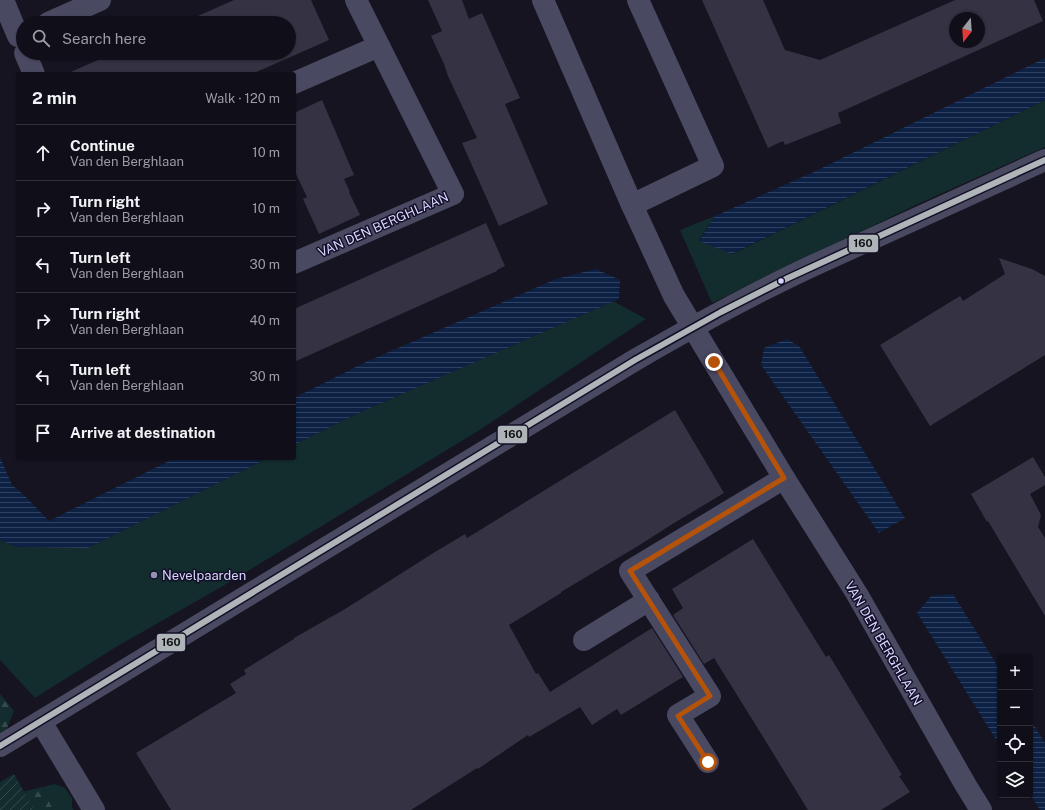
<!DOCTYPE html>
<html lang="en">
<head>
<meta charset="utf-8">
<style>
  :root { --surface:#100f19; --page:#1e1d26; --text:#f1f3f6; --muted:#9c9ca2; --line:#302f38 }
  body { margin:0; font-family:"Public Sans",sans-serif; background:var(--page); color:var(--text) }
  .controls { position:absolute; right:12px; bottom:12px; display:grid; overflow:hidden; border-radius:4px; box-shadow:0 1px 3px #0004 }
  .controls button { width:36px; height:36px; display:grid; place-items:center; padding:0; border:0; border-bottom:1px solid var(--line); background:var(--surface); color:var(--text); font:20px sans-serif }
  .compass { position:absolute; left:949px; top:12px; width:36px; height:36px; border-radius:50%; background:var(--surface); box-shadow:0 1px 3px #0004; rotate:197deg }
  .stop { position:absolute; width:12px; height:12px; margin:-9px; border:3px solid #b45309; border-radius:50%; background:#fff }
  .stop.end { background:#b45309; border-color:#fff; box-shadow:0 1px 4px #0008 }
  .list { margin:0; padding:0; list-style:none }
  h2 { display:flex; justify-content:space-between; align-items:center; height:52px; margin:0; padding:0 16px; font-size:17px }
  h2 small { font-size:13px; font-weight:400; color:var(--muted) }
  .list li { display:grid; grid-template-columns:26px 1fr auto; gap:12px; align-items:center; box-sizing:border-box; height:56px; padding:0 16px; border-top:1px solid var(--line) }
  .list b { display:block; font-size:15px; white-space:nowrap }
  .list p { margin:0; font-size:13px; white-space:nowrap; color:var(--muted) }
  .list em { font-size:13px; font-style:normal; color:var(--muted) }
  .icon { flex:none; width:22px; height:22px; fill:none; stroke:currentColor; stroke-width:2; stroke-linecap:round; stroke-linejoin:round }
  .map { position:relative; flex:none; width:1045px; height:810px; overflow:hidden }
  .search { position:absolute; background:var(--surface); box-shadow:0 1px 3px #0004; left:16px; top:16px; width:280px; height:44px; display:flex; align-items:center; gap:10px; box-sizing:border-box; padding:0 14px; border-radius:22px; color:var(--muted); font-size:15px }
  .panel { position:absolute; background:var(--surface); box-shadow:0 1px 3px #0004; left:16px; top:72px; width:280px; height:388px; border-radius:4px }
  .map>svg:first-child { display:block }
</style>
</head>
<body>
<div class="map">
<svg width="1045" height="810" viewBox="0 0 1045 810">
  <defs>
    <pattern id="forest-firs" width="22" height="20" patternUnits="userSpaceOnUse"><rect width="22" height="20" fill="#132c2d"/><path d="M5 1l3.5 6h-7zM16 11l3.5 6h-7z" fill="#354a4c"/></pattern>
    <pattern id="garden-furrows" width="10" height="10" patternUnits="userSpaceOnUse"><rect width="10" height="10" fill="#132c2d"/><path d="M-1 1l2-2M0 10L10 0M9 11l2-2" fill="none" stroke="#354a4c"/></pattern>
    <pattern id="water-rules" width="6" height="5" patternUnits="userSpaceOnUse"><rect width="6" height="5" fill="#0d2144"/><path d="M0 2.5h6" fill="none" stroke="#304060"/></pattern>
  </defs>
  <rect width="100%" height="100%" fill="#161421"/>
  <g fill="#132c2d">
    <polygon points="1045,100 1045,147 918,204 712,303 680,230 715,216 699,240 733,254"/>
    <polygon points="613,301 646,319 478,431 223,586 116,647 35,698 0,660 0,540 17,547 88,548 268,458 294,458 294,445 354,415"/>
    <polygon points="54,784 64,787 72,798 72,808 74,810 53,810 43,787"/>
  </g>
  <g fill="url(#forest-firs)">
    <polygon points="0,694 14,711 5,733 0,737"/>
    <polygon points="43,787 53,810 0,810 0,797"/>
  </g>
  <polygon fill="url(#garden-furrows)" points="14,774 34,810 0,810 0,782"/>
  <g fill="url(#water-rules)">
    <polygon points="1045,58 1045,100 732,254 699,241 715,216 816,171"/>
    <polygon points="596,269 620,280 619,299 354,415 294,445 294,398 366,362 556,279"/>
    <polygon points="787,339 799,346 905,518 879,533 761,365 764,348"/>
    <polygon points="0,457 12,485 25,496 49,521 175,458 268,458 88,548 17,547 0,540"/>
    <polygon points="953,594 1000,670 1000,746 917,613 931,596"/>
    <polygon points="1030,719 1045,743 1045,810 1040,810 1030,794"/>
  </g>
  <g fill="#343243" fill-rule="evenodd">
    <polygon points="234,0 311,0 329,40 252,74 66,74 114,53 289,53 289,23 182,23"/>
    <polygon points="428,0 462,0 469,19 482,13 520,98 505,104 548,204 499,226 462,143 477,138 448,76 444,64 431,36 442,31"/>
    <path d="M702 0H763L785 50 820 60 955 0H1034L1043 21 838 113 841 123 785 145 783 141 768 148ZM955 18H979V42H955Z"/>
    <polygon points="322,100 354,175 344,179 350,192 349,192 360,215 319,234 303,199 307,197 294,170 294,113"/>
    <polygon points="486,223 505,266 497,270 497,271 294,362 294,309"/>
    <polygon points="999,258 1032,269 1045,276 1045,355 930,426 880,345 960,296 963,301 1005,274"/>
    <polygon points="675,410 724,493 674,523 638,546 561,592 561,593 509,625 536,674 538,673 550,692 652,628 683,677 621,715 617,709 592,725 580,707 529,737 528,735 488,762 478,769 477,768 411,810 171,810 136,753 236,693 230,684 246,674 244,670 294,639 294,638 345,609 435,552 465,534 467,538"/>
    <polygon points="1033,457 1045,477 1045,485 1030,494 1041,515 1038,527 1045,538 1045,616 988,521 987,522 971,494"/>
    <polygon points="753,539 826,657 829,655 902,775 899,776 910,792 881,810 808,810 760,732 714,658 704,664 673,615 683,608 672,589"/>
  </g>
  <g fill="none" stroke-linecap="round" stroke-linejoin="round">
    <g stroke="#4a4962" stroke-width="22">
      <polyline points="3,0 18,36"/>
      <polyline points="543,0 632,205 674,296 784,478 857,594 965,784 981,810"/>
      <polyline points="48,23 100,0"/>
      <polyline points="25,53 34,74"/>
      <polyline points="294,83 379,46"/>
      <polyline points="632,205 713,166 638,0"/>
      <polyline points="294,263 453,194 356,0"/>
      <polyline points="584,640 649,600"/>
      <polyline points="708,762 678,715 710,696 630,571 784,478"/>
    </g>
    <g stroke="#4a4962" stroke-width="22">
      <polyline points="41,722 94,810"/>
      <path d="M0 746 635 360C692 327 750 295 810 267L1045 160"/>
    </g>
    <defs>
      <polyline id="bus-1" points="0,746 635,360 721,312 788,278 1045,160"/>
    </defs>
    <use href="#bus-1" stroke="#130f26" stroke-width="9"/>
    <use href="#bus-1" stroke="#afb4b9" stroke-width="6"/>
  </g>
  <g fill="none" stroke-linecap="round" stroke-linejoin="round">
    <polyline stroke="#b45309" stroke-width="5" points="708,762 678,716 710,696 630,571 784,478 714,362"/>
  </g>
  <circle fill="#d9d4ff" stroke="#130f26" stroke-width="1.5" cx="781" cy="281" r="3.5"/>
  <circle fill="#9591b1" stroke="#130f26" stroke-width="1.5" cx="154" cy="575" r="4"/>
  <g text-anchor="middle" stroke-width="3" stroke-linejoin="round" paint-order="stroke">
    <g font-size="13" fill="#d9d4ff" stroke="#130f26">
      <text transform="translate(383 224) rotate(-24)" y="5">VAN DEN BERGHLAAN</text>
      <text transform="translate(884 643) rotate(60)" y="5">VAN DEN BERGHLAAN</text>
    </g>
    <g font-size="13" fill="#d9d4ff" stroke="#130f26" text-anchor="start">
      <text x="162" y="580">Nevelpaarden</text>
    </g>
  </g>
  <g stroke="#130f26" stroke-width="1.5">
    <rect x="848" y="234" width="31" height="19" rx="4" fill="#afb4b9"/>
    <rect x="497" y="425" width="31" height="19" rx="4" fill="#afb4b9"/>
    <rect x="156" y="633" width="30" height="19" rx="4" fill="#afb4b9"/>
  </g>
  <g font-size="11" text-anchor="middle" font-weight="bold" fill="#111">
    <text x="863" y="247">160</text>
    <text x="513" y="438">160</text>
    <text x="171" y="646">160</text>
  </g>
</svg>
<div class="controls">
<button>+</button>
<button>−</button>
<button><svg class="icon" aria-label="locate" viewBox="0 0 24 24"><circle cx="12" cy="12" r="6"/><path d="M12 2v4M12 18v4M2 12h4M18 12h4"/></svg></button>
<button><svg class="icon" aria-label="layers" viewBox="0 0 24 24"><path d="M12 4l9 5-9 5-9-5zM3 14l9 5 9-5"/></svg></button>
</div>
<svg class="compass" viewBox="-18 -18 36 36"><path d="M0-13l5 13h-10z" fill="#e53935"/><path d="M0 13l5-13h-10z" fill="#9c9ca2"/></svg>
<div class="stop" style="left:708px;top:762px"></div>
<div class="stop end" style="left:714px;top:362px"></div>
<div class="search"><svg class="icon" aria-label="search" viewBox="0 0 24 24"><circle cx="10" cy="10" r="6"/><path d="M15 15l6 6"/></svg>Search here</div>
<section class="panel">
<h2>2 min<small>Walk · 120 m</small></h2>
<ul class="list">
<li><svg class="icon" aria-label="ahead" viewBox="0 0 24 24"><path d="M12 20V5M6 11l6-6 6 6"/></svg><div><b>Continue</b><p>Van den Berghlaan</p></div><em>10 m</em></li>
<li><svg class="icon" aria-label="right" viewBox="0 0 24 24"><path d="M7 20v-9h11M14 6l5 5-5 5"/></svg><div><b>Turn right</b><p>Van den Berghlaan</p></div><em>10 m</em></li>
<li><svg class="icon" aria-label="left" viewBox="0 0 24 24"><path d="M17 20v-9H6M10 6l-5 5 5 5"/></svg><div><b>Turn left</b><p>Van den Berghlaan</p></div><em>30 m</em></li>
<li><svg class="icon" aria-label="right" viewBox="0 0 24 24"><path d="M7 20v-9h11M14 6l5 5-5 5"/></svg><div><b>Turn right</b><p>Van den Berghlaan</p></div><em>40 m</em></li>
<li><svg class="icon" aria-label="left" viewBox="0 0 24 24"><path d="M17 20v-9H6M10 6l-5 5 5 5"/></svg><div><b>Turn left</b><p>Van den Berghlaan</p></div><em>30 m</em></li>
<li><svg class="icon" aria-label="arrive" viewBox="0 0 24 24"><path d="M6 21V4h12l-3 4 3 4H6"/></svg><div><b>Arrive at destination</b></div></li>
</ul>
</section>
</div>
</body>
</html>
